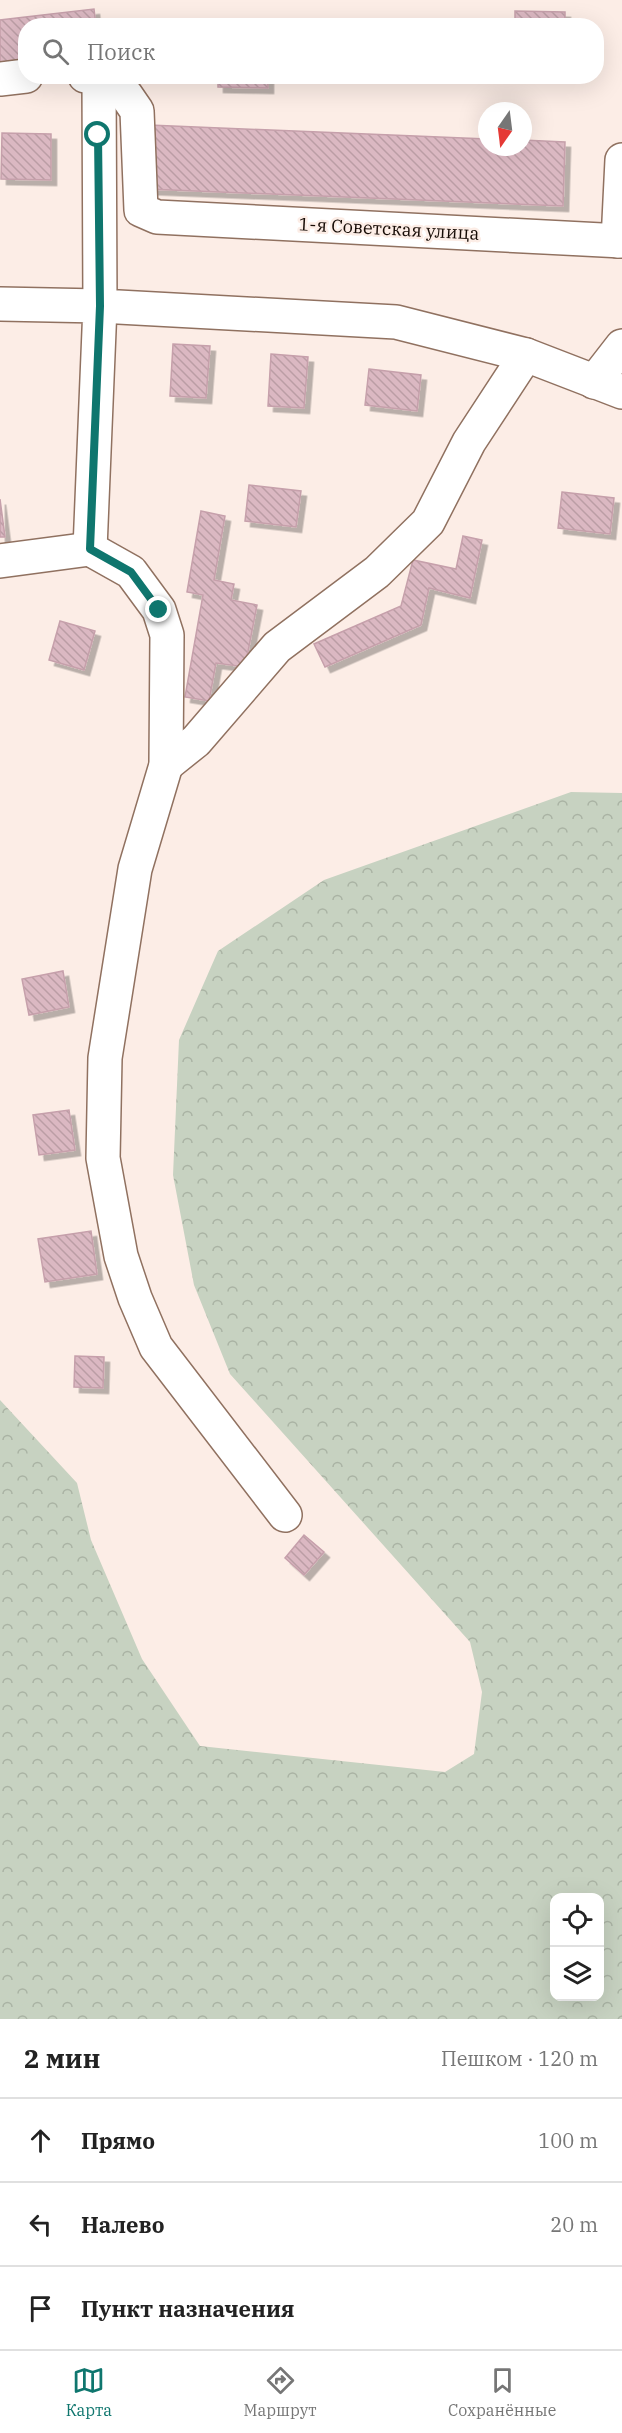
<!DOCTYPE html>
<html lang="ru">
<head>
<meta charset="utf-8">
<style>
  :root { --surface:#fff; --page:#f2f2f2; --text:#222; --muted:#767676; --line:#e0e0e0; --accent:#0f766e }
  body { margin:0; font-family:"IBM Plex Serif",serif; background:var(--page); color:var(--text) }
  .controls { position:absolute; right:18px; bottom:18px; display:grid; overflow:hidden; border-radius:12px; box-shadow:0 6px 24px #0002 }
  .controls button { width:54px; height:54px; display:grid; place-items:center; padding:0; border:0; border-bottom:2px solid var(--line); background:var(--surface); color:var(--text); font:30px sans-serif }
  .compass { position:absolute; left:478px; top:102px; width:54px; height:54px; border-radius:50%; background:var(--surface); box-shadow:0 6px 24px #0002; rotate:194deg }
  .stop { position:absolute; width:18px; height:18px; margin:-14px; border:4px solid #0f766e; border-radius:50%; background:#fff }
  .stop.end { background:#0f766e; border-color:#fff; box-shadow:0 2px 6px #0008 }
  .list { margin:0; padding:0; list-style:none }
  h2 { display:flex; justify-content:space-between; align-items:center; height:78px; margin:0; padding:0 24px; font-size:26px }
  h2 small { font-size:20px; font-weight:400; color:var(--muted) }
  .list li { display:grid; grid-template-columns:39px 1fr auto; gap:18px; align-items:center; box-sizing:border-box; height:84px; padding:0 24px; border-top:2px solid var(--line) }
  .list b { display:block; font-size:22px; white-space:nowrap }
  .list em { font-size:20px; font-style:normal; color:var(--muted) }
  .icon { flex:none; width:33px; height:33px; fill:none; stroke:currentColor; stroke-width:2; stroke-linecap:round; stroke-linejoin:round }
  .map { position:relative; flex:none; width:622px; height:2019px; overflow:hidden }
  .search { position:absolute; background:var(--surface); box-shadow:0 6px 24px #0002; left:18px; right:18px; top:18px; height:66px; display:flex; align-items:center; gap:15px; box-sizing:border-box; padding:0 21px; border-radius:24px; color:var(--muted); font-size:22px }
  .sheet { height:330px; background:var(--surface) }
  nav { display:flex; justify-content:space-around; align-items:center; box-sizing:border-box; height:84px; border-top:2px solid var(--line); background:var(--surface); font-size:16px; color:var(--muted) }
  nav a { display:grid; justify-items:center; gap:3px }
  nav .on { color:var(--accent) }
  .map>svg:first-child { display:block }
</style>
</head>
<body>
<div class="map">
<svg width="622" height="2019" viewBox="0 0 622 2019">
  <defs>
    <pattern id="forest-crowns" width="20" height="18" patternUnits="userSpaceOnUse" patternTransform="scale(1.5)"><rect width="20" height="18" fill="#c7d2c1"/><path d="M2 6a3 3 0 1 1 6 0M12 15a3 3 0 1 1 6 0" fill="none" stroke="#aab3a4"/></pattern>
    <pattern id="building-back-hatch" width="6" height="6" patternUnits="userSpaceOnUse" patternTransform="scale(1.5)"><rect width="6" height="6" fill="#dbb8c2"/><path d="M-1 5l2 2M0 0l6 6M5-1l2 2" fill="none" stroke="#bb9da5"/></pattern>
    <filter id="shadow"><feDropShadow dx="5.5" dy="5.5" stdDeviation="0" flood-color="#0004"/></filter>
  </defs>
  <rect width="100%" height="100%" fill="#fcede6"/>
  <path fill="url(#forest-crowns)" fill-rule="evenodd" d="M571 792 622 793V2019H0V1400L77 1483 91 1540 142 1659 200 1746 445 1772 474 1754 482 1692 470 1642 230 1374 194 1285 173 1175 179 1040 218 951 324 880ZM554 1898H600V1996H554Z"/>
  <g fill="url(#building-back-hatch)" stroke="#c6a0ab" stroke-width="1.5" filter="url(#shadow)">
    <polygon points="94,9 96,26 26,26 26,64 0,67 0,20"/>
    <polygon points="515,11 565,12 565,26 515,26"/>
    <polygon points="218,76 268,76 268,88 218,87"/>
    <polygon points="149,125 487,139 487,147 523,147 523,140 565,142 563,206 147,189"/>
    <polygon points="2,133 51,134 51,180 1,179"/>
    <polygon points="173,344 210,346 206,398 170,396"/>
    <polygon points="271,354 308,357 304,408 268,406"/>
    <polygon points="369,369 421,375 417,411 365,405"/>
    <polygon points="249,485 301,491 296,527 245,521"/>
    <polygon points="562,492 614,498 610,534 558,528"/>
    <polygon points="0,499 5,537 0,537"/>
    <polygon points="201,511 225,516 214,580 234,584 231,600 257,605 245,667 216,663 209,701 185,697 203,595 187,592"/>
    <polygon points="463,536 482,540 470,598 429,588 421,625 325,667 314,644 401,606 413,560 456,569"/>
    <polygon points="60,621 95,631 84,670 49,660"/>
    <polygon points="63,971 69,1007 29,1015 22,979"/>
    <polygon points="69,1110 75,1150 39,1155 33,1115"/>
    <polygon points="91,1231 97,1274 45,1282 38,1239"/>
    <polygon points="75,1356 104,1357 103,1388 74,1387"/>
    <polygon points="304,1535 324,1552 304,1575 285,1558"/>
  </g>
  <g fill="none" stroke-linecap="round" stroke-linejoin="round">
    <defs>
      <g id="minor">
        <polyline points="85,76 99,78 100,306 396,322 526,355 622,392"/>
        <polyline points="99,78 126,95 137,111 141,210 157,217 622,241"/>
        <polyline points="0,79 26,76"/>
        <polyline points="618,241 622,160"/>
        <polyline points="0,304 100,306 90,549"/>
        <polyline points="594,382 622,346"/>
        <polyline points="90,549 131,572 159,610 167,635 166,765 135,869 105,1058 103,1158 121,1256 135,1298 156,1347 285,1515"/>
        <polyline points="0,561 90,549"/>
        <polyline points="166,765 196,741 277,647 377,572 428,522 469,442 526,355"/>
      </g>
    </defs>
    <use href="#minor" stroke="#907160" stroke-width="36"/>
    <use href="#minor" stroke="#fff" stroke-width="33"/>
  </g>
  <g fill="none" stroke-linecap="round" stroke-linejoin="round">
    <polyline stroke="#0f766e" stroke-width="8" points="98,135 100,306 90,549 131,572 159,610"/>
  </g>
  <g text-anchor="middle" stroke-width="5" stroke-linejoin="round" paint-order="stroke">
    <g font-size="18" fill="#160b05" stroke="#fcede6">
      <text transform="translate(389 229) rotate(3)" y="6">1-я Советская улица</text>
    </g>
  </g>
</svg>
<div class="controls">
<button><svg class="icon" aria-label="locate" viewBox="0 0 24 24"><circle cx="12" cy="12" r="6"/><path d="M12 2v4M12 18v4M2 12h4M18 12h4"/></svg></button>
<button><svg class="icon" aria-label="layers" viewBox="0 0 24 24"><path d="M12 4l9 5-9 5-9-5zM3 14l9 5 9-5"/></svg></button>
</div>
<svg class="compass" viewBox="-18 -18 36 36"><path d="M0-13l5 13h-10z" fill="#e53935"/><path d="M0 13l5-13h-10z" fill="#767676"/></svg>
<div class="stop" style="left:98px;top:135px"></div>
<div class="stop end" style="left:159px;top:610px"></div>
<div class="search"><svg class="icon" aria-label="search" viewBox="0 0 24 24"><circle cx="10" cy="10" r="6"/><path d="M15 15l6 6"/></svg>Поиск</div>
</div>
<section class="sheet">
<h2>2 мин<small>Пешком · 120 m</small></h2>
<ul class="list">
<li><svg class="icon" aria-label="ahead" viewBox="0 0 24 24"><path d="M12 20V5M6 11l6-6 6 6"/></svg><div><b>Прямо</b></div><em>100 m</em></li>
<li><svg class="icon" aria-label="left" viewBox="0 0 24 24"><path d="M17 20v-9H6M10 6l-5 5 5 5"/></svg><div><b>Налево</b></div><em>20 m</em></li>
<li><svg class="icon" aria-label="arrive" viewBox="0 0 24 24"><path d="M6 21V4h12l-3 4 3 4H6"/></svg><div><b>Пункт назначения</b></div></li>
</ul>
</section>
<nav>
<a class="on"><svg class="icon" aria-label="map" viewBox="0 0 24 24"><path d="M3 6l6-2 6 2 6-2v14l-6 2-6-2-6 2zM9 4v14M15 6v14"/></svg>Карта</a>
<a><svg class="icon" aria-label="directions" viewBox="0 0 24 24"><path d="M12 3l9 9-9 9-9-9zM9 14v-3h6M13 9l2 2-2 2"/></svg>Маршрут</a>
<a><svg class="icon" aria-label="saved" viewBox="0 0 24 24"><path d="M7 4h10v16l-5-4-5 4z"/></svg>Сохранённые</a>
</nav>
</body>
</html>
